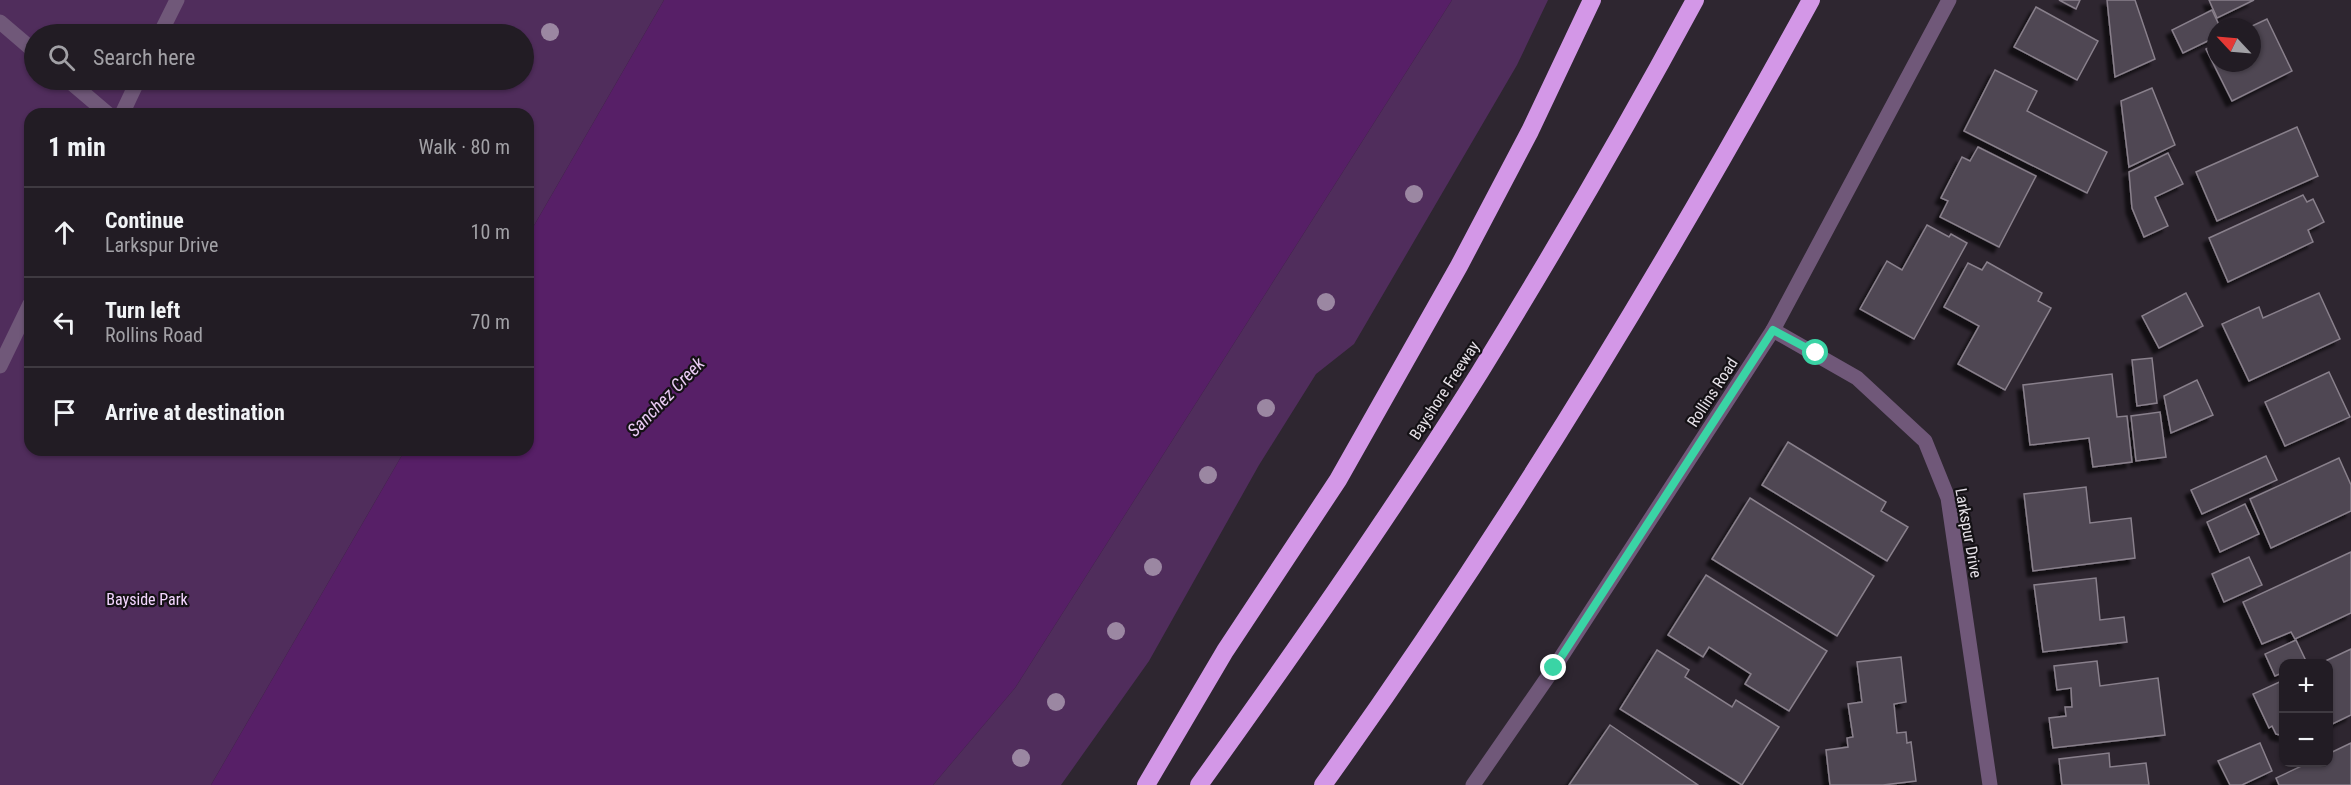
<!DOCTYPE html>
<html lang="en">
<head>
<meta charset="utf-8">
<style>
  :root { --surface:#221c24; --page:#2e2931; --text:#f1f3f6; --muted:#a2a1a6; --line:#3f3a41 }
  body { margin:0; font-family:"Roboto Condensed",sans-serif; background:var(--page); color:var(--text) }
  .controls { position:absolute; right:18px; bottom:18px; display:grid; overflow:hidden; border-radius:12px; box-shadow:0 2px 4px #0004 }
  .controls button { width:54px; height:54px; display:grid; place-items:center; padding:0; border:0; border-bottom:2px solid var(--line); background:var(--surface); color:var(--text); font:30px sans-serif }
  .compass { position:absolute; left:2207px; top:18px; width:54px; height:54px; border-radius:50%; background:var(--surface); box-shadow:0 2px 4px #0004; rotate:296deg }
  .stop { position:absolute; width:18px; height:18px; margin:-14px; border:4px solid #3ad4a5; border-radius:50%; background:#fff }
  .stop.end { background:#3ad4a5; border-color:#fff; box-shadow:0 2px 6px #0008 }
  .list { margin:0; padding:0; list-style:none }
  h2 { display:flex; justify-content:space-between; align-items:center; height:78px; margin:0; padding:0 24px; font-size:26px }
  h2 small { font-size:20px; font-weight:400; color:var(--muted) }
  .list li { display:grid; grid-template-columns:39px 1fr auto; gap:18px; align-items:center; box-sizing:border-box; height:90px; padding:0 24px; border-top:2px solid var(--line) }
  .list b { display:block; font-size:22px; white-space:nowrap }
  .list p { margin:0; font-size:20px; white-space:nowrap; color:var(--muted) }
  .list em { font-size:20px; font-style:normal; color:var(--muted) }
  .icon { flex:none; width:33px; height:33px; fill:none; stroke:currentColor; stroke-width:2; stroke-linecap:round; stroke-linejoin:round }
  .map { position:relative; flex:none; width:2351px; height:785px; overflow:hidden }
  .search { position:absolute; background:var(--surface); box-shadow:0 2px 4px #0004; left:24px; top:24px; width:510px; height:66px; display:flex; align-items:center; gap:15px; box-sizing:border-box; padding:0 21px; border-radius:33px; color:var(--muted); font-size:22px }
  .panel { position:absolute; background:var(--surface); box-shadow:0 2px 4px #0004; left:24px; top:108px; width:510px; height:348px; border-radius:18px }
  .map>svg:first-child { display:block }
</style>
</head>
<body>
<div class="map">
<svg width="2351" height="785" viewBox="0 0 2351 785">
  <defs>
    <filter id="shadow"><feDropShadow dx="-5.5" dy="5.5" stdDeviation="1.5" flood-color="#0009"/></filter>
  </defs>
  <rect width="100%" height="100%" fill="#2e2630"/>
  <g fill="#502d5c" fill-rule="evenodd">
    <path d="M0 0H664L528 236V114H30V450H405L211 785H0ZM34 34H524V80H34Z"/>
    <polygon points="1452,0 1548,0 1517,65 1354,344 1316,374 1259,465 1149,661 1061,785 933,785 1015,688"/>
  </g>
  <polygon fill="#571f67" points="664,0 1452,0 1015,688 933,785 211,785 405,450 528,450 528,236"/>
  <g fill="#4f4752" stroke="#89808c" stroke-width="1.5" filter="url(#shadow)">
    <polygon points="2059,0 2080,0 2076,9"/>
    <polygon points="2107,0 2135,0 2155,59 2115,77"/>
    <polygon points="2209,0 2254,0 2217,18"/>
    <polygon points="2036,7 2098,41 2077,80 2014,47"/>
    <polygon points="2212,10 2220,27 2216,27 2216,37 2183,53 2172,30"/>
    <polygon points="2267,19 2292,71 2232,101 2206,49 2216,44 2216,63 2252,63 2252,27 2250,27"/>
    <polygon points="1995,70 2037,91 2027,111 2107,152 2087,193 1964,131"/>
    <polygon points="2152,88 2175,145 2129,167 2121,101"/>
    <polygon points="2297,127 2318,176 2217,221 2196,172"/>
    <polygon points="1978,147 2036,176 1999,247 1940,217 1948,201 1941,198 1962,157 1970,161"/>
    <polygon points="2168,153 2183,184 2155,197 2168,226 2144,237 2132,208 2129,172"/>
    <polygon points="2303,195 2307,202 2313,199 2324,222 2308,230 2313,242 2228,282 2209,238"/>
    <polygon points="1927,225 1949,237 1951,234 1967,243 1914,339 1860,309 1887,261 1902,270"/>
    <polygon points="1987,262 2042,293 2038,301 2051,308 2005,390 1958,364 1979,326 1944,307 1968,263 1982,270"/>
    <polygon points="2186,293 2203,326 2159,348 2142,316"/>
    <polygon points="2319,293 2340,339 2249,381 2222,324 2259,307 2263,318"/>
    <polygon points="2152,358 2157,403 2137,406 2132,360"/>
    <polygon points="2329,372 2350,417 2285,446 2265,402"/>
    <polygon points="2112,374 2117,417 2127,416 2132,462 2093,467 2089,438 2030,445 2023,385"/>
    <polygon points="2197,380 2213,415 2171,433 2164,396"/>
    <polygon points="2160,412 2166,457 2136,461 2131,416"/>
    <polygon points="1788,442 1886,502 1881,511 1908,527 1887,561 1762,485"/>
    <polygon points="2266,456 2277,480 2202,514 2191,490"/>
    <polygon points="2339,458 2351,485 2351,511 2271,548 2250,499"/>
    <polygon points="2086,487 2090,523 2131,518 2135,558 2033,571 2024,494"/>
    <polygon points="1750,498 1874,576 1837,636 1712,559"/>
    <polygon points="2245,504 2259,534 2220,552 2207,522"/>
    <polygon points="2351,552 2351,613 2295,639 2291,632 2262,644 2243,602"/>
    <polygon points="2249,557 2262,585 2224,602 2212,574"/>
    <polygon points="1706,575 1827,651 1789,711 1745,684 1751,674 1709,647 1703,657 1668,635"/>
    <polygon points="2096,578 2100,620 2124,617 2127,642 2043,652 2034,585"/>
    <polygon points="2296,640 2306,661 2284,664 2284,672 2275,676 2265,654"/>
    <polygon points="2351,649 2351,715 2328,726 2328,664 2319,664"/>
    <polygon points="1657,650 1689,670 1685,677 1732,707 1736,700 1779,727 1742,785 1620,709"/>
    <polygon points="1901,657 1906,702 1894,704 1897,733 1906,732 1907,743 1911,742 1916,781 1883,785 1830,785 1826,750 1848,747 1847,738 1853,737 1848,704 1862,702 1857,662"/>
    <polygon points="2097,661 2100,686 2158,678 2165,735 2053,748 2049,718 2066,716 2065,707 2072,707 2071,688 2057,690 2054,666"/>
    <polygon points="2284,680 2284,736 2276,734 2272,726 2269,728 2253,694"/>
    <polygon points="1610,725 1698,785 1569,785"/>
    <polygon points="2260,743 2272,771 2242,785 2230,785 2218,761"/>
    <polygon points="2351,743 2351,785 2279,785 2276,778 2310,762 2328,762 2328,754"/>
    <polygon points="2109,753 2110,767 2146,763 2149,785 2062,785 2059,759"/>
  </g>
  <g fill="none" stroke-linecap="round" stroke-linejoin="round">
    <g stroke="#705879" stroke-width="15">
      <polyline points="0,22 34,51"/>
      <polyline points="160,34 177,0"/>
      <polyline points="68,80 108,114"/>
      <polyline points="122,114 138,80"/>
      <polyline points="0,366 30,304"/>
    </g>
    <polyline stroke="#705879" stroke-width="15" points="1773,330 1857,378 1925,441 1948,498 1990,785"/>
    <polyline stroke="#705879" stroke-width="15" points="1473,785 1554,668 1773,330 1949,0"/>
    <g stroke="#d397e7" stroke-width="18">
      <polyline points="1146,785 1225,651 1338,480 1459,266 1530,131 1592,0"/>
      <path d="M1199 785C1296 650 1392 513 1480 372 1555 250 1627 126 1695 0"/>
      <path d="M1323 785C1503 534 1663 271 1811 0"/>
    </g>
  </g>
  <g fill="#9b87a2">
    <circle cx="550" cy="32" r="9"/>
    <circle cx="1414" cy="194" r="9"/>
    <circle cx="1326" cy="302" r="9"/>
    <circle cx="1266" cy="408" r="9"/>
    <circle cx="1208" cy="475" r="9"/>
    <circle cx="1153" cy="567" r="9"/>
    <circle cx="1116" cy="631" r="9"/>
    <circle cx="1056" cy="702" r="9"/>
    <circle cx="1021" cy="758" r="9"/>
  </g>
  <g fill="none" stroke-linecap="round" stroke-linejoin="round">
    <polyline stroke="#3ad4a5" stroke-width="8" points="1554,668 1773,330 1816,353"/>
  </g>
  <g text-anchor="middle" stroke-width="4.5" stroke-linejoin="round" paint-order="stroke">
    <g font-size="16" fill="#e5e0e7" stroke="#141115">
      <text transform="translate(1444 390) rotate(-57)" y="6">Bayshore Freeway</text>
      <text transform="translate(1712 392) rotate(-57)" y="6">Rollins Road</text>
      <text transform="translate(1969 533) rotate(80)" y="6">Larkspur Drive</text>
    </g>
    <g font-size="16" fill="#f4d6ff" stroke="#141115">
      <text x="147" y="605">Bayside Park</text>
    </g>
    <g font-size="18" font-style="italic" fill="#eacbf4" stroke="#141115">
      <text transform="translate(666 397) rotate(-46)" y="6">Sanchez Creek</text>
    </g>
  </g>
</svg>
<div class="controls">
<button>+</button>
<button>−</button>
</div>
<svg class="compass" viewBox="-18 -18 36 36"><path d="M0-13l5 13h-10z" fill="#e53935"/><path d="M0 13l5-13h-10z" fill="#a2a1a6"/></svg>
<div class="stop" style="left:1816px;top:353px"></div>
<div class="stop end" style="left:1554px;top:668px"></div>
<div class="search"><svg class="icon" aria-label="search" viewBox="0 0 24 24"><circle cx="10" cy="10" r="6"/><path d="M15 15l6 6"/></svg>Search here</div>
<section class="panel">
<h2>1 min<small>Walk · 80 m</small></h2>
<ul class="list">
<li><svg class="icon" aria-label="ahead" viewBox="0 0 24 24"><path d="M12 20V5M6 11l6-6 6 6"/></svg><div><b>Continue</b><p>Larkspur Drive</p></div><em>10 m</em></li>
<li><svg class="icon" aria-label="left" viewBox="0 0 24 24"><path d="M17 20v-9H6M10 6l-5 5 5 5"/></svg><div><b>Turn left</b><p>Rollins Road</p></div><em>70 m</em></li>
<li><svg class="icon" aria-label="arrive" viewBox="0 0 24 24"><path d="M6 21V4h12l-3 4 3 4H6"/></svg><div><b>Arrive at destination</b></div></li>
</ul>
</section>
</div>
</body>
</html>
